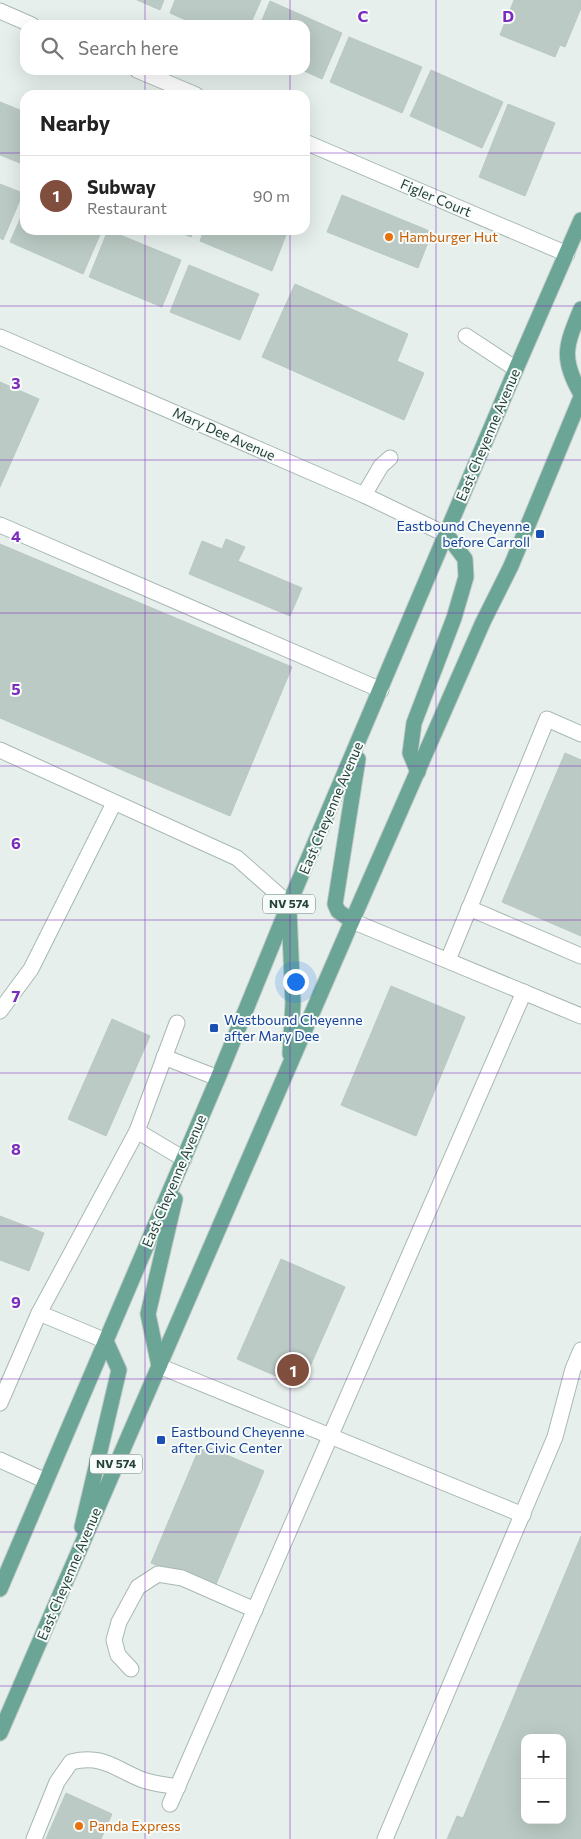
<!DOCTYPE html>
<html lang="en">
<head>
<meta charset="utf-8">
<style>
  :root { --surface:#fff; --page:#f6f6f6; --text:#222; --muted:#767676; --line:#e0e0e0; --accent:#804e3d }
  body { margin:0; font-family:Commissioner,sans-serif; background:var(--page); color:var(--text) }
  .controls { position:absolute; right:15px; bottom:15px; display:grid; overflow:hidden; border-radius:10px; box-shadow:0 5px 20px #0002 }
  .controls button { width:45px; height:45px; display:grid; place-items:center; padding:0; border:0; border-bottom:1px solid var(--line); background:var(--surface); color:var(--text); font:25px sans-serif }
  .you { position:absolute; left:295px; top:981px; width:18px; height:18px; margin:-12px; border:4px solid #fff; border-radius:50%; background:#1a73e8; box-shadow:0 0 0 8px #1a73e833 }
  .badge { display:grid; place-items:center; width:32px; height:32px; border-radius:50%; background:var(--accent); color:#fff; font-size:16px; font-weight:700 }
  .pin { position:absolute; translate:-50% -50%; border:2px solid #fff; box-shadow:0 1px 5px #0006 }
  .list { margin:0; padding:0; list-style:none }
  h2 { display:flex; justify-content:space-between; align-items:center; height:65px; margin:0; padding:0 20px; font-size:21px }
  h2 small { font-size:16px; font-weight:400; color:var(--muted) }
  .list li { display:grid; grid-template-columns:32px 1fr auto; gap:15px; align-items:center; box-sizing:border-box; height:80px; padding:0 20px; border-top:1px solid var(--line) }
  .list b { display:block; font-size:19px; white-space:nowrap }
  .list p { margin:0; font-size:16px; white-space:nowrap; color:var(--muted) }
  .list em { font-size:16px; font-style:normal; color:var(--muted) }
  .icon { flex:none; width:28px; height:28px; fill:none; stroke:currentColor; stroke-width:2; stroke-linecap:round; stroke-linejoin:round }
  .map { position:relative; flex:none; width:581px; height:1839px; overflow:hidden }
  .search { position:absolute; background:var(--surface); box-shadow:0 5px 20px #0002; left:20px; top:20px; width:290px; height:55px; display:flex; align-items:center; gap:12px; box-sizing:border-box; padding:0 18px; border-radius:15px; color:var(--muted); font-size:19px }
  .panel { position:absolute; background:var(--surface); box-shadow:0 5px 20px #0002; left:20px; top:90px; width:290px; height:145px; border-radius:15px }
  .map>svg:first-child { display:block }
</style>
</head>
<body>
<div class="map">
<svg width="581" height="1839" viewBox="0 0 581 1839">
  <rect width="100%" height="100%" fill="#e6efeb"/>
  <g fill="#bbcac4" stroke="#b8c9c2" fill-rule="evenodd">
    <polygon points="137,0 164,0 160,10"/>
    <polygon points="175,0 261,0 250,25 197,25 170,13"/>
    <polygon points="514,0 581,0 581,8 565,47 560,45 555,57 500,35"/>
    <polygon points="270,1 342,33 322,79 302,70 305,70 305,25 260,25"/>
    <polygon points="349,37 422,67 402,113 330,82"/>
    <polygon points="431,70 503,102 482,148 410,116"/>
    <polygon points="0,102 25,112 25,165 0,155"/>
    <polygon points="508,104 555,123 525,196 479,177"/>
    <polygon points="0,184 23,193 3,240 0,238"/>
    <polygon points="342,195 432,232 418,268 327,232"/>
    <polygon points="25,208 25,230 102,230 83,274 10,242"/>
    <polygon points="108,230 181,260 162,307 89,277"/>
    <polygon points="174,230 194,230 191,237"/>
    <polygon points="204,230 288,230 272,271 200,241"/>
    <polygon points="189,265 259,294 240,340 170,312"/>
    <polygon points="295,284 408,334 397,361 424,373 404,420 262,357"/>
    <polygon points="0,382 39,399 0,487"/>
    <polygon points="226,539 245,547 238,561 302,588 290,616 189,574 202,541 222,549"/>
    <polygon points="0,544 292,667 230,816 0,718"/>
    <polygon points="565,753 581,760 581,936 502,902"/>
    <polygon points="391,986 465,1017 416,1136 341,1105"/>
    <polygon points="112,1019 150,1036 106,1136 68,1119"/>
    <polygon points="0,1216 44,1233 29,1271 0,1260"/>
    <polygon points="281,1259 345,1287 301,1387 237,1359"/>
    <polygon points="201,1444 264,1471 214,1589 151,1563"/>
    <path d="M581 1536V1839H447L457 1816 463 1818ZM525 1738H562V1820H525Z"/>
    <polygon points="66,1793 112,1814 101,1839 46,1839"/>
  </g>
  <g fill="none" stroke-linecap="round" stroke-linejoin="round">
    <defs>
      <g id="minor">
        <polyline points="0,11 32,25"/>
        <polyline points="137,70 196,95"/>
        <polyline points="305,142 567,254"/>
        <polyline points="466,336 516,369"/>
        <polyline points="0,337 364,495 447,535"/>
        <polyline points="364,495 381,466 390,458"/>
        <polyline points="0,525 381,690"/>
        <polyline points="0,750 237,858 289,904"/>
        <polyline points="469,908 581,956"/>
        <polyline points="352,921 581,1016"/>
        <polyline points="448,960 547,719 581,734"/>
        <polyline points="0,1011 31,969 114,803"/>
        <polyline points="164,1057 218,1078"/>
        <polyline points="137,1131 184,1159"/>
        <polyline points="39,1313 106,1341"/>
        <polyline points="159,1366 523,1515"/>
        <polyline points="0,1403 39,1313 137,1131 177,1023"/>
        <polyline points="0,1460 46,1481"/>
        <polyline points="131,1669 118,1655 114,1640 119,1622 138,1587 158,1574 182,1578 255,1610"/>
        <polyline points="170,1804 524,992"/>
        <path d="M34 1839 57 1782 71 1762C103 1754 115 1769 143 1780 154 1784 167 1785 178 1787"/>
        <polyline points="385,1839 555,1437 573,1369 581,1350"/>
      </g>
      <g id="major">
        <path d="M581 309C566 345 560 358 581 394"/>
        <polyline points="418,772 410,753 414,723 454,618 466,577 465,559 447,535"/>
        <polyline points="289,910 293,1003 290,1054"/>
        <polyline points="352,921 338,911 335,904 358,759"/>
        <polyline points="159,1366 148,1314 175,1199"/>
        <polyline points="82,1527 119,1370 106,1341"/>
        <polyline points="0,1589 218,1078 289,904 516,369 581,220"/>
        <polyline points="0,1733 352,921 483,622 511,566 581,397"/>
      </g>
    </defs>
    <use href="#minor" stroke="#a8b8b2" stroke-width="17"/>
    <use href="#major" stroke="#c2cac8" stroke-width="17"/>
    <use href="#minor" stroke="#fff" stroke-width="15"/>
    <use href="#major" stroke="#6aa596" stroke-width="15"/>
  </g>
  <path fill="none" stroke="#7b2cbf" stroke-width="1" stroke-opacity="0.55" d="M145 0V25M290 0V25M436 0V1839M145 70V95M290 70V95M0 153H25M305 153H581M145 230V1839M290 230V1839M0 306H581M0 460H581M0 613H581M0 766H581M0 920H581M0 1073H581M0 1226H581M0 1379H581M0 1532H581M0 1686H581"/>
  <g fill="#e8710a" stroke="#f7fbf9" stroke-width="2">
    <circle cx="389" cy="237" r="5"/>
    <circle cx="79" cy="1826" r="5"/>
  </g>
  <g fill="#1a4fb4" stroke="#f7fbf9" stroke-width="2">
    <rect x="535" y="529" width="10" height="10" rx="2.5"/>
    <rect x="209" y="1023" width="10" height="10" rx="2.5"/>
    <rect x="156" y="1435" width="10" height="10" rx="2.5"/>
  </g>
  <g text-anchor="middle" stroke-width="4" stroke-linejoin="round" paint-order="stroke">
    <g fill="#f7fbf9" stroke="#637a73" stroke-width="1">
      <rect x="263" y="894.5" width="52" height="19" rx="4"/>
      <rect x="90" y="1454.5" width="52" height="19" rx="4"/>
    </g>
    <g font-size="12" font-weight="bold" fill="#24423a">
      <text x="289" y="908">NV 574</text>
      <text x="116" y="1468">NV 574</text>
    </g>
    <g font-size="14" fill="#24423a" stroke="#f7fbf9">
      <text transform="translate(436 198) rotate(23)" y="5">Figler Court</text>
      <text transform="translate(224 434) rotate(24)" y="5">Mary Dee Avenue</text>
      <text transform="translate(488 435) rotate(-67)" y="5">East Cheyenne Avenue</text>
      <text transform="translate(331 808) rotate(-67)" y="5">East Cheyenne Avenue</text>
      <text transform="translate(174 1181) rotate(-67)" y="5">East Cheyenne Avenue</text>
      <text transform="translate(69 1574) rotate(-67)" y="5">East Cheyenne Avenue</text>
    </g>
    <g font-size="14" fill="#c56008" stroke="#f7fbf9" text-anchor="start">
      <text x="399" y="242">Hamburger Hut</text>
      <text x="89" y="1831">Panda Express</text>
    </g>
    <g font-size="14" fill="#164399" stroke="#f7fbf9" text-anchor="start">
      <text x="530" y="531" text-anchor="end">Eastbound Cheyenne<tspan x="530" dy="16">before Carroll</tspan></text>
      <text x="224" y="1025">Westbound Cheyenne<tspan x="224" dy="16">after Mary Dee</tspan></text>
      <text x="171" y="1437">Eastbound Cheyenne<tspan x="171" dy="16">after Civic Center</tspan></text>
    </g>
  </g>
  <g font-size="16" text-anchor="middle" font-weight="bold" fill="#7b2cbf" stroke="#f7fbf9" stroke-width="4" stroke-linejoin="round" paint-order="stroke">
    <text x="363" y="22">C</text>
    <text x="508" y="22">D</text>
    <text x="16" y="389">3</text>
    <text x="16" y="542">4</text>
    <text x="16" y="695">5</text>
    <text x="16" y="849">6</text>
    <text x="16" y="1002">7</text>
    <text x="16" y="1155">8</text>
    <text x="16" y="1308">9</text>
  </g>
</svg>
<div class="controls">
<button>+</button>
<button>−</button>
</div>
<div class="you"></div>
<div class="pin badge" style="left:293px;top:1370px">1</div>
<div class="search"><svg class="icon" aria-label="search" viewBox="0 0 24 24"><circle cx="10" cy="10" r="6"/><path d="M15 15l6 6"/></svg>Search here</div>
<section class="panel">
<h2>Nearby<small></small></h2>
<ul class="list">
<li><span class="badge">1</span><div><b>Subway</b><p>Restaurant</p></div><em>90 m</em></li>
</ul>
</section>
</div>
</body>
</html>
